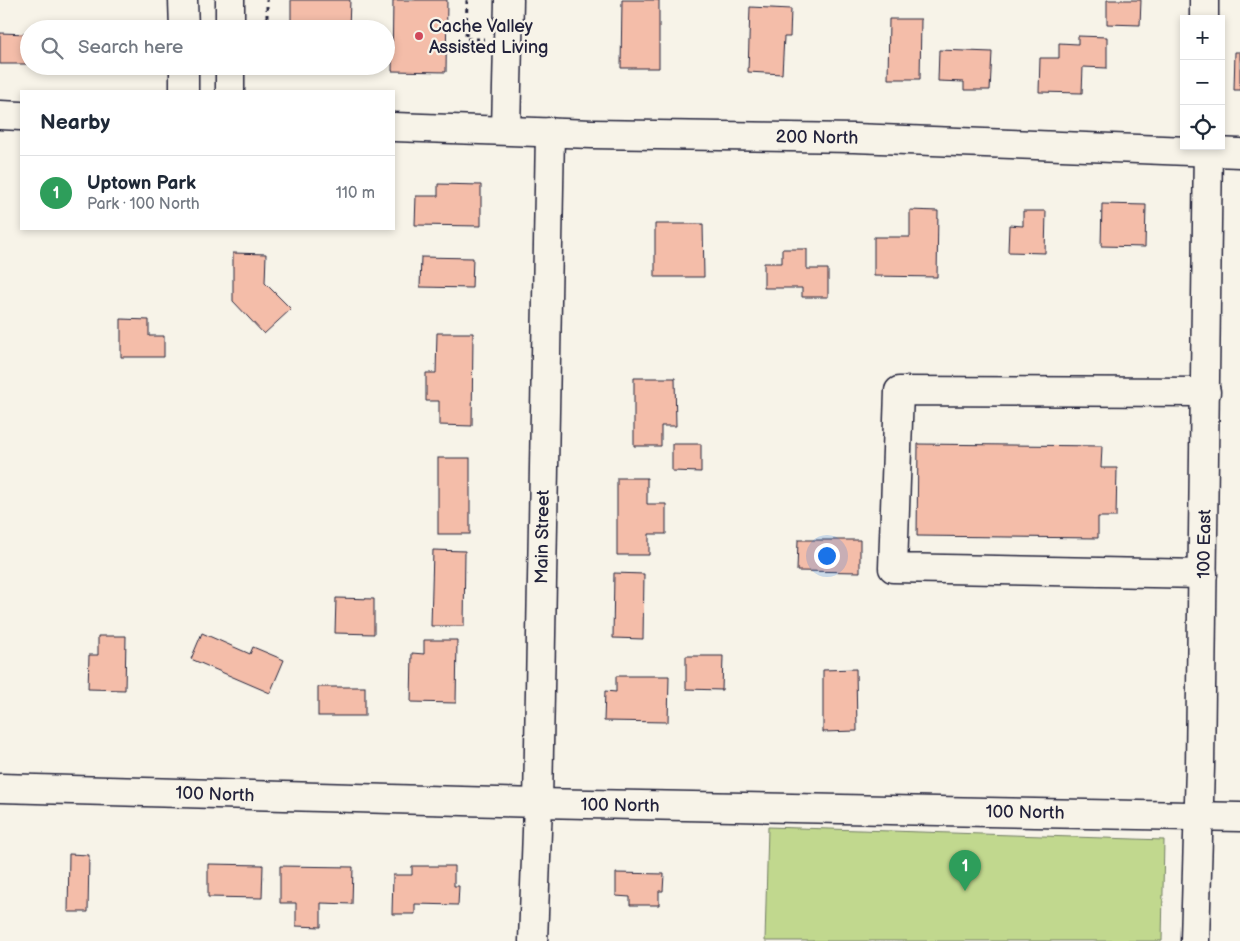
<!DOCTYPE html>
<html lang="en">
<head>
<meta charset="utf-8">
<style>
  :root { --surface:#fff; --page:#f6f6f7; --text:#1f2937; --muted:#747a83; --line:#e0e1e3; --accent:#d1495b }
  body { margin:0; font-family:"Balsamiq Sans",sans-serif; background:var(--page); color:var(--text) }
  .controls { position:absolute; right:15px; top:15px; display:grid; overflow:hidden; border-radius:0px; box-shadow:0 2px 8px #0003 }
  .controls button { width:45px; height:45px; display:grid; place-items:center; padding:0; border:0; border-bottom:1px solid var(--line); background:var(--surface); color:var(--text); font:25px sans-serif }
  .you { position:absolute; left:826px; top:555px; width:18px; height:18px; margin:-12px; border:4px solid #fff; border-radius:50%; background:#1a73e8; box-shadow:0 0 0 8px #1a73e833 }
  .badge { display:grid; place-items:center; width:32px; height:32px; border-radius:50%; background:var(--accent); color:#fff; font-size:16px; font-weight:700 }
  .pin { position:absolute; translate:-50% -41px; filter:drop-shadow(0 1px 2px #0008) }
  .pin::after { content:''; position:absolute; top:26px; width:18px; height:15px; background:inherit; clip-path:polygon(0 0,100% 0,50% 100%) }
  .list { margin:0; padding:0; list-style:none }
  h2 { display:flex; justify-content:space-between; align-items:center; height:65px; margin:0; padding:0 20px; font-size:21px }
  h2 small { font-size:16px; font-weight:400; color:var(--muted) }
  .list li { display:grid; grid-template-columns:32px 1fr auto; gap:15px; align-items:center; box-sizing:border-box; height:75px; padding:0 20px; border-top:1px solid var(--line) }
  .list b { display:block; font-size:19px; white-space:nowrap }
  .list p { margin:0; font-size:16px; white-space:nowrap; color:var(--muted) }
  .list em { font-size:16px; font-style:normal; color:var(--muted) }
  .icon { flex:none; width:28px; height:28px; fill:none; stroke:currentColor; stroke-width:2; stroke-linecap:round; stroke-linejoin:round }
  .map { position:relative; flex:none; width:1240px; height:941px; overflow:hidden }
  .search { position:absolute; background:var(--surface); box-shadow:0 2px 8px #0003; left:20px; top:20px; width:375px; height:55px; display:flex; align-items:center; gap:12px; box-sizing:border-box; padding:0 18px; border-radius:28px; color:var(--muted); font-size:19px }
  .panel { position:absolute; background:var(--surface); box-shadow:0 2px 8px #0003; left:20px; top:90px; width:375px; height:140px; border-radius:0px }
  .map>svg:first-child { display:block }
</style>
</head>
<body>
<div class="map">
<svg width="1240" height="941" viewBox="0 0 1240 941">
  <rect width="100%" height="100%" fill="#f7f3e8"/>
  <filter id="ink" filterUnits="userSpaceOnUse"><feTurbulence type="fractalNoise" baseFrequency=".02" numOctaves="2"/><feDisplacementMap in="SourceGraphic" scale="10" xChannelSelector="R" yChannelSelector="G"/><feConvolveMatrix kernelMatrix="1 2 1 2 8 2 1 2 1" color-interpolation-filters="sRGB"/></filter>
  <g filter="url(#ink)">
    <polygon fill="#c1d88e" stroke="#727d64" points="768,827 1164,840 1162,941 765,941"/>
    <g fill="#f4bda9" stroke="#22223b">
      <polygon points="291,0 350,0 349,29 291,29"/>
      <polygon points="393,0 447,0 446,72 392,71"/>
      <polygon points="622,0 659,0 659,68 621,68"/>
      <polygon points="1107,0 1141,0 1140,25 1107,24"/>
      <polygon points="750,7 791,9 790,37 784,37 782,74 748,72"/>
      <polygon points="889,19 921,19 920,79 888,79"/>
      <polygon points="0,33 29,34 29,64 0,64"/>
      <polygon points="1078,36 1107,37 1107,68 1083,67 1082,93 1039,92 1040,58 1059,58 1059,43 1078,44"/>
      <polygon points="939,50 992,52 990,90 964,90 964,82 938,81"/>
      <polygon points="1235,52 1240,52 1240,90 1234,90"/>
      <polygon points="107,66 156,66 156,68"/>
      <polygon points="290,66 349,66 349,72 290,71"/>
      <polygon points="438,184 481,185 481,226 415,225 416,196 438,196"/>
      <polygon points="1102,204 1146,205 1145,247 1101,246"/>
      <polygon points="910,210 938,211 937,277 874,276 874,237 910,237"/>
      <polygon points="1023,211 1046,211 1045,253 1008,252 1009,225 1023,226"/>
      <polygon points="655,224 703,224 704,277 655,277"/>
      <polygon points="782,249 807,249 807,269 828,269 828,297 802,297 802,288 764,288 764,263 782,263"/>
      <polygon points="233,253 266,254 265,283 291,309 264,334 233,301"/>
      <polygon points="421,257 473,258 472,288 420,287"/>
      <polygon points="121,319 149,320 149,336 164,336 164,357 121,357"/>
      <polygon points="437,333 473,333 472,426 439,425 439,401 426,401 426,373 436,373"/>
      <polygon points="634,378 675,378 676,426 661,426 661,446 634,446"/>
      <polygon points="672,444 701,444 701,472 672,471"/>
      <polygon points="918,444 1102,446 1101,468 1117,468 1116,517 1098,517 1098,538 917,536"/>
      <rect x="438" y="458" width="32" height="76"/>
      <polygon points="617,478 647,478 647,504 666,504 666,534 649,534 649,555 617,555"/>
      <polygon points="798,540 860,540 860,572 797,571"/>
      <polygon points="433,550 465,551 464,626 431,626"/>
      <polygon points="614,573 644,574 643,639 613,638"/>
      <polygon points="336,598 374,599 374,634 335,633"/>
      <polygon points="202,633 250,654 253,647 284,660 270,693 191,659"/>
      <polygon points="98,636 126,636 125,690 88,689 89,655 98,655"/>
      <polygon points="424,640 457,640 456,703 411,702 412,653 424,654"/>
      <polygon points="686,656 723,656 722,690 686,689"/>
      <polygon points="856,669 857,731 823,732 823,670"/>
      <polygon points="616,676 669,676 668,722 604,721 605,691 616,692"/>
      <rect x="318" y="687" width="47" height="29"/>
      <polygon points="69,854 89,855 88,912 68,912"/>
      <polygon points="208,864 263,865 262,898 208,897"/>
      <polygon points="280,866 353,867 352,904 321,903 321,927 296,926 296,903 280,903"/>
      <polygon points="412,866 454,866 454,886 459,886 458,905 415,904 415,914 392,914 393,875 412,875"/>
      <polygon points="616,873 664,874 663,891 659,891 659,905 630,905 630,897 616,896"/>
    </g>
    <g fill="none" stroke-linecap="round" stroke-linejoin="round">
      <defs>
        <g id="minor">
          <polyline points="183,0 184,29"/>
          <polyline points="230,0 230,29"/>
          <polyline points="1204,19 1204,0"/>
          <polyline points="184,66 184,91"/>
          <polyline points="230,66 230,91"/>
          <polyline points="0,115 21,116"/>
          <polyline points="394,127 592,134 854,138 1240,153"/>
          <polyline points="506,130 509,0"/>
          <polyline points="1203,574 893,568 899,391 1206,392"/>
          <polyline points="0,788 538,803 1240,817"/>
          <polyline points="533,941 538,803 550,132"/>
          <polyline points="1195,941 1200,766 1208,146"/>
        </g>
      </defs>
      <use href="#minor" stroke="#22223b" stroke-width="31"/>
      <g stroke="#22223b" stroke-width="3" stroke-dasharray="4 4" stroke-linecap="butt">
        <polyline points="467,0 466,39 484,39"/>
        <polyline points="267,26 267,0"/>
      </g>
      <use href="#minor" stroke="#f7f3e8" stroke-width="28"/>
    </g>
  </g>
  <circle fill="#d1495b" stroke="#f7f3e8" stroke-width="2" cx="419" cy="36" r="5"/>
  <g text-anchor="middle" stroke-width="4.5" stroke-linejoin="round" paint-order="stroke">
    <g font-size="18" fill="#22223b" stroke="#f7f3e8" text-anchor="start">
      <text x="429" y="32">Cache Valley<tspan x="429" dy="21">Assisted Living</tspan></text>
    </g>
    <g font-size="18" fill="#22223b" stroke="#f7f3e8">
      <text transform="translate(817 137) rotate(1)" y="6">200 North</text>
      <text transform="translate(542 537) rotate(-89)" y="6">Main Street</text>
      <text transform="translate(1204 544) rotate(-89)" y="6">100 East</text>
      <text transform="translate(215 794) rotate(2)" y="6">100 North</text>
      <text transform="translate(620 805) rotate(1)" y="6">100 North</text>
      <text transform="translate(1025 812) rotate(1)" y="6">100 North</text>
    </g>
  </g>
</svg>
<div class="controls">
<button>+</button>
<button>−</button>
<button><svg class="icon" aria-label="locate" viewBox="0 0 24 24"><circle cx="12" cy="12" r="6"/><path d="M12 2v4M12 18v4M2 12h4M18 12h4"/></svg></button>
</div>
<div class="you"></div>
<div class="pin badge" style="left:965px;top:891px;background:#2e9e5b">1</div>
<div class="search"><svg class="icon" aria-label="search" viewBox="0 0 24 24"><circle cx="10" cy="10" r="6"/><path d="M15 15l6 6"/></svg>Search here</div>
<section class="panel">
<h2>Nearby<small></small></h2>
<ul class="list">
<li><span class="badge" style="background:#2e9e5b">1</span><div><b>Uptown Park</b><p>Park · 100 North</p></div><em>110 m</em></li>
</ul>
</section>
</div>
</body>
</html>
